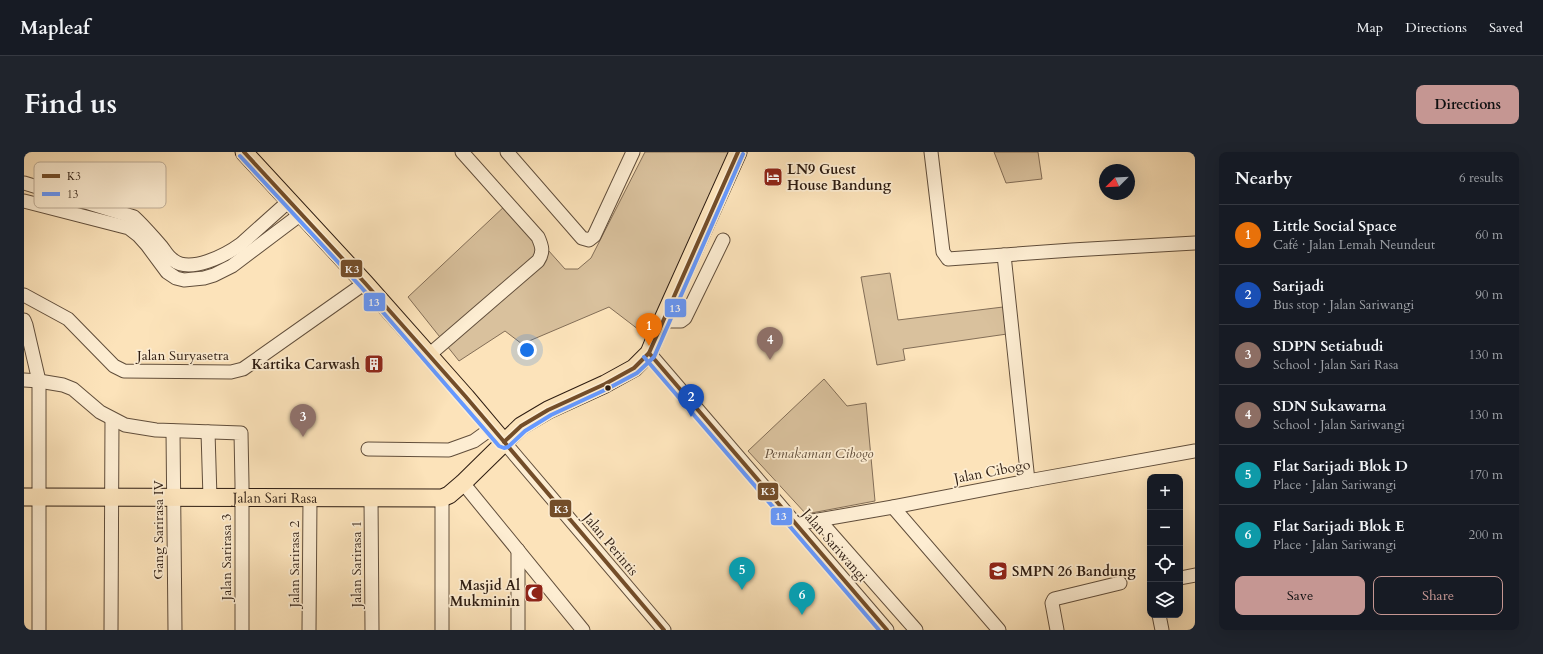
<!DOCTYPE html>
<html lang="en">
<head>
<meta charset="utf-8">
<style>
  :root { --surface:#171b24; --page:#20242c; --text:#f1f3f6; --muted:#9ea1a6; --line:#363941; --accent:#c59692 }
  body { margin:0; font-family:Cardo,serif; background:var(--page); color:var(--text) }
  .controls { position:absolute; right:12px; bottom:12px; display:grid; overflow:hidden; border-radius:8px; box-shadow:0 4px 16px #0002 }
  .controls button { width:36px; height:36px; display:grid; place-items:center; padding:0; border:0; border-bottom:1px solid var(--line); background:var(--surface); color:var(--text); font:20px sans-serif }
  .compass { position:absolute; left:1075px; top:12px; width:36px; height:36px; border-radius:50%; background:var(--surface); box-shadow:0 4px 16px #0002; rotate:246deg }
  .you { position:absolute; left:503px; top:198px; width:14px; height:14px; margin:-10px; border:3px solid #fff; border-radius:50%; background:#1a73e8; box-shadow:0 0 0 6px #1a73e833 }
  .badge { display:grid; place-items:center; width:26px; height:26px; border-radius:50%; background:var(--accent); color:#fff; font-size:13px; font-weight:700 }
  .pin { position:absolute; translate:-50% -33px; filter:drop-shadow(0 1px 2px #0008) }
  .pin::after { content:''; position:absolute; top:21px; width:14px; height:12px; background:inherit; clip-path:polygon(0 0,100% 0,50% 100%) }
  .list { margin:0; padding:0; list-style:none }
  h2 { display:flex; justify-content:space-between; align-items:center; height:52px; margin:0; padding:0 16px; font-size:17px }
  h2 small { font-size:13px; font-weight:400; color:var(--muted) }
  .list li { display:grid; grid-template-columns:26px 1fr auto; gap:12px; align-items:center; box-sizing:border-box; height:60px; padding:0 16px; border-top:1px solid var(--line) }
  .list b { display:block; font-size:15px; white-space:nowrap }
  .list p { margin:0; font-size:13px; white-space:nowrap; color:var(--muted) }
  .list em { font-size:13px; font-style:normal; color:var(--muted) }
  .actions { display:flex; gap:8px; padding:12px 16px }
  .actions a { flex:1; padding:9px 0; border:1px solid var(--accent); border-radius:8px; text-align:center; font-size:14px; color:var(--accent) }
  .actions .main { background:var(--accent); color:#111 }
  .icon { flex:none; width:22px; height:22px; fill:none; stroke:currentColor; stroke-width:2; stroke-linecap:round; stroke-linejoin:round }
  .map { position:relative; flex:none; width:1171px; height:478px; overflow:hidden; border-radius:8px }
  header { display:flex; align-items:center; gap:24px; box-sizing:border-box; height:56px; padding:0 20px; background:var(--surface); border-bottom:1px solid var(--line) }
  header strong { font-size:19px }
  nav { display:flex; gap:22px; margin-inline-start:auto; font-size:14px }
  .intro { display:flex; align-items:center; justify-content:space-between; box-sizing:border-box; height:96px; padding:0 24px }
  h1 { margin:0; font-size:28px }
  .button { padding:10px 18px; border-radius:8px; background:var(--accent); color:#111; font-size:14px; font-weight:700 }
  main { display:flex; gap:24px; padding:0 24px }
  aside { flex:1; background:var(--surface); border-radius:8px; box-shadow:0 4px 16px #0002 }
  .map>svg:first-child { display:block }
</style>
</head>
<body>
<header>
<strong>Mapleaf</strong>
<nav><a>Map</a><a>Directions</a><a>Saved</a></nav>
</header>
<div class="intro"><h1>Find us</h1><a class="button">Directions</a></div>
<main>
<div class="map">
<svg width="1171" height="478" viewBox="0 0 1171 478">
  <rect width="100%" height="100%" fill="#fce3ba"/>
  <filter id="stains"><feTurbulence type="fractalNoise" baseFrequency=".005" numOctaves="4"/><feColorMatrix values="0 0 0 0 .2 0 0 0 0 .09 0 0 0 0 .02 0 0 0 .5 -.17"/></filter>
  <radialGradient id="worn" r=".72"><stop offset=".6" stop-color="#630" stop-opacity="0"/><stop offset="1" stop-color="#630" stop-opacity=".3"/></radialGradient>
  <g fill="#d9c19d" stroke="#836e57">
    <polygon points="621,0 706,0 623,184 585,155 498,192 481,179 435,209 384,145 483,52 541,117 554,117 567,106"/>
    <polygon points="970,0 1014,0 1018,27 982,31"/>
    <polygon points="866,121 874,168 979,155 983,182 879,197 881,208 853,213 837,125"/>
    <polygon points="800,227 823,254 842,251 851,349 782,362 724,299"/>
  </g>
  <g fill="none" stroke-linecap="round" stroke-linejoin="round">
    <defs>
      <g id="minor">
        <polyline points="483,0 558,86 565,88 570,84 609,0"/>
        <polyline points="907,0 919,100 924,107 1048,98 1171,91"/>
        <path d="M0 31 110 65C120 74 128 84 137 94 141 99 144 105 149 108 166 122 202 103 217 92L265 49"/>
        <polyline points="0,49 105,76 114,83 123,93 143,120 152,126 160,128 180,126 190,123 208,114 277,62"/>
        <polyline points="980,103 1004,329"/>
        <polyline points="0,143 44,167 90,214 100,219 207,220 219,217 341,131"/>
        <polyline points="639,167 647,169 657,169 661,166 699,88"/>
        <polyline points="0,168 2,173 15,229 15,478"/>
        <polyline points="625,201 863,478"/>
        <path d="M405 203 514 109C520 100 518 94 514 85L438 0"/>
        <polyline points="0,228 15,229 39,233 49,237 76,260 101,273 132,278 217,281 218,332 218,478"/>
        <polyline points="149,279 151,478"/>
        <polyline points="184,280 186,346"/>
        <polyline points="480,290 640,478"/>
        <polyline points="344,297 425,298 450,289 468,276"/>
        <polyline points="439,331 559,478"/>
        <polyline points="347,346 348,478"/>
        <polyline points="418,346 418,478"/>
        <polyline points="869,355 975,478"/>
        <polyline points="796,369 892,478"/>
        <polyline points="771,372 869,355 1004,329 1171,299"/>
        <polyline points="494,398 494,478"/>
        <polyline points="1156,426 1171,423"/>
        <polyline points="1135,463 1138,478"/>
        <polyline points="87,478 88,267"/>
        <polyline points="285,478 286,346"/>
        <polyline points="1033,478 1028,451 1030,447 1096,431"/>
      </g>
      <g id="major">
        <polyline points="220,0 341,131 442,245 480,290"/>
        <path id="s1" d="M0 345 418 346 425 343 439 331 497 274 524 258 581 232 610 216 625 201 639 167 714 0"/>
      </g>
    </defs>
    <use href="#minor" stroke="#614e3b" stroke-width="15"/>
    <use href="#major" stroke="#2d1c11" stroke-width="19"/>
    <use href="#minor" stroke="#fdedd2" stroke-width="13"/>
    <use href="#major" stroke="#fce3ba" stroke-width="17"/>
    <defs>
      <g id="bus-1">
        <polyline points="220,0 341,131 442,245 640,478"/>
        <polyline points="625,201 863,478"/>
        <polyline points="480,290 497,274 524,258 581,232 610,216 625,201 714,0"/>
      </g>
      <g id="bus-2">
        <polyline points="216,4 337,135 475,294 480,296 484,295 501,279 527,263 583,237 613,221 630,205 719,2"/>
        <polyline points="620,205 855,478"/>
      </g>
    </defs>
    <use href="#bus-1" stroke="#fdedd2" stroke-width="7"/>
    <use href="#bus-2" stroke="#fdedd2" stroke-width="7"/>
    <use href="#bus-1" stroke="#734d29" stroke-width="4"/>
    <use href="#bus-2" stroke="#69f" stroke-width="4"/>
  </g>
  <defs>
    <symbol id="hotel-square" viewBox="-11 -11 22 22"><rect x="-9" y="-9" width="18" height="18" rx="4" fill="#8f2418" stroke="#fdedd2"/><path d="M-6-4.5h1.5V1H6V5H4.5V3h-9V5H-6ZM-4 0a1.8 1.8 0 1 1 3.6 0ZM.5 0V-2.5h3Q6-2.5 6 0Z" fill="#fff"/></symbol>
    <symbol id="building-square" viewBox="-11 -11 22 22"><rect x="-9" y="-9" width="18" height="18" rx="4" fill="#8f2418" stroke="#fdedd2"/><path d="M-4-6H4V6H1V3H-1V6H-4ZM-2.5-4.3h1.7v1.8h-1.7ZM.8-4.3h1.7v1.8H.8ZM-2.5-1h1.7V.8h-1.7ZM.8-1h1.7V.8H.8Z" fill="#fff"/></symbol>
    <symbol id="school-square" viewBox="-11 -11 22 22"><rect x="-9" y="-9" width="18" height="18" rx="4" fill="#8f2418" stroke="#fdedd2"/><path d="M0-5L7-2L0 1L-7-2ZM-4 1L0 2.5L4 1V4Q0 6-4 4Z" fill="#fff"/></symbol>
    <symbol id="mosque-square" viewBox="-11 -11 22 22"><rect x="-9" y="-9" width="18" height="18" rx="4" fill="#8f2418" stroke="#fdedd2"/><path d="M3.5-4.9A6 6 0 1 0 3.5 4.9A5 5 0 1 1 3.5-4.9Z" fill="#fff"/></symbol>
  </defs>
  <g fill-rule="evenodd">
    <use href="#hotel-square" x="738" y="14" width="22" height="22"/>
    <use href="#building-square" x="339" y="201" width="22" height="22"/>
    <use href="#school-square" x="963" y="408" width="22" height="22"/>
    <use href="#mosque-square" x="499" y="430" width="22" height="22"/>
  </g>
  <circle fill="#2d1c11" stroke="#fdedd2" stroke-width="1.5" cx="584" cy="236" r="3.5"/>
  <g text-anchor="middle" stroke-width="3.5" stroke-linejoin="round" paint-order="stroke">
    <g font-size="14" font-weight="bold" fill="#2d1c11" stroke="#fdedd2" text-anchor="start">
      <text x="763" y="22">LN9 Guest<tspan x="763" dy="16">House Bandung</tspan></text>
      <text x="336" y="217" text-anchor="end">Kartika Carwash</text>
      <text x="988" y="424">SMPN 26 Bandung</text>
      <text x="496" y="438" text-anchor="end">Masjid Al<tspan x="496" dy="16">Mukminin</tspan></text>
    </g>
    <g font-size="14" fill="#2d1c11" stroke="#fdedd2">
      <text x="159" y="208">Jalan Suryasetra</text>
      <text transform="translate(968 319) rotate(-11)" y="5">Jalan Cibogo</text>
      <text dy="5" stroke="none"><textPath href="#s1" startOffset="251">Jalan Sari Rasa</textPath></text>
      <text transform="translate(134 378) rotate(-90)" y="5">Gang Sarirasa IV</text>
      <text transform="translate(587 392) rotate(50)" y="5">Jalan Perintis</text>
      <text transform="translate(811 393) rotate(49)" y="5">Jalan Sariwangi</text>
      <text transform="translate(202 405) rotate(-90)" y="5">Jalan Sarirasa 3</text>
      <text transform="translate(270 412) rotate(-90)" y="5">Jalan Sarirasa 2</text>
      <text transform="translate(332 412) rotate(-90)" y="5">Jalan Sarirasa 1</text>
    </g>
    <g font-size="14" font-style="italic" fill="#614e3b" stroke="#fdedd2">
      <text x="795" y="306">Pemakaman Cibogo</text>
    </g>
  </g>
  <rect x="10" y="10" width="132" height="46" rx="6" fill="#fdedd2" stroke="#bfae98" stroke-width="1"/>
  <rect x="18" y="22" width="18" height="4" fill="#734d29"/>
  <rect x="18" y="40" width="18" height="4" fill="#69f"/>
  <g font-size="11" fill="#2d1c11">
    <text x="43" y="28">K3</text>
    <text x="43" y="46">13</text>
  </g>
  <g stroke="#fdedd2" stroke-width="1.5">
    <rect x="316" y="107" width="23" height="19" rx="4" fill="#734d29"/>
    <rect x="339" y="140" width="23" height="20" rx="4" fill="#69f"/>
    <rect x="640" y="146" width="23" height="20" rx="4" fill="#69f"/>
    <rect x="733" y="330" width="22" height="19" rx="4" fill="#734d29"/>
    <rect x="525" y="347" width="23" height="19" rx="4" fill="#734d29"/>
    <rect x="746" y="355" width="23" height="19" rx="4" fill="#69f"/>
  </g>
  <g font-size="11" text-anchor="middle" font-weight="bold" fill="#fff">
    <text x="328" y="121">K3</text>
    <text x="350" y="154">13</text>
    <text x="651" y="160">13</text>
    <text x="744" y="343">K3</text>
    <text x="537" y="361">K3</text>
    <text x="757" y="368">13</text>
  </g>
  <rect width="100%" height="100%" filter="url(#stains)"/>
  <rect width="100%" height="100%" fill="url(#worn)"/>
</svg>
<div class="controls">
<button>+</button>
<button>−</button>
<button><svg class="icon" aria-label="locate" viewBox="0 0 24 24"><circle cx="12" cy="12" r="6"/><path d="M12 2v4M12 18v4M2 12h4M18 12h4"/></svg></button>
<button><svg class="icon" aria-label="layers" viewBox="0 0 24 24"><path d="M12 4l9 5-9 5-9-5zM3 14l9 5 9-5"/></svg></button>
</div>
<svg class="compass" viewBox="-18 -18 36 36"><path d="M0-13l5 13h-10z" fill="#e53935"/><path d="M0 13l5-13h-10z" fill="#9ea1a6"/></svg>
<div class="you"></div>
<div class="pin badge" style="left:625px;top:194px;background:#e8710a">1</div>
<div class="pin badge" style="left:667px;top:265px;background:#1a4fb4">2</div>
<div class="pin badge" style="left:279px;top:285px;background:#8d6e63">3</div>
<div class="pin badge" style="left:746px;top:208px;background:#8d6e63">4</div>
<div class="pin badge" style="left:718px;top:438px;background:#0f9aa8">5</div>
<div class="pin badge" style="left:778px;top:463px;background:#0f9aa8">6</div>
</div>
<aside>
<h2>Nearby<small>6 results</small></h2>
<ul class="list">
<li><span class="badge" style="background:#e8710a">1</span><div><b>Little Social Space</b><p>Café · Jalan Lemah Neundeut</p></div><em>60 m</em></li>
<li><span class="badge" style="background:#1a4fb4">2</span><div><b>Sarijadi</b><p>Bus stop · Jalan Sariwangi</p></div><em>90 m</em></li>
<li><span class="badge" style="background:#8d6e63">3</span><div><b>SDPN Setiabudi</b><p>School · Jalan Sari Rasa</p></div><em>130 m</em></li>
<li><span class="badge" style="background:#8d6e63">4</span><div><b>SDN Sukawarna</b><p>School · Jalan Sariwangi</p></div><em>130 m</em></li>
<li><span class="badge" style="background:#0f9aa8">5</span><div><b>Flat Sarijadi Blok D</b><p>Place · Jalan Sariwangi</p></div><em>170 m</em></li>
<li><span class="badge" style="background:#0f9aa8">6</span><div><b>Flat Sarijadi Blok E</b><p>Place · Jalan Sariwangi</p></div><em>200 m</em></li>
</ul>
<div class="actions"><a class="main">Save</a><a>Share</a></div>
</aside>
</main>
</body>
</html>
